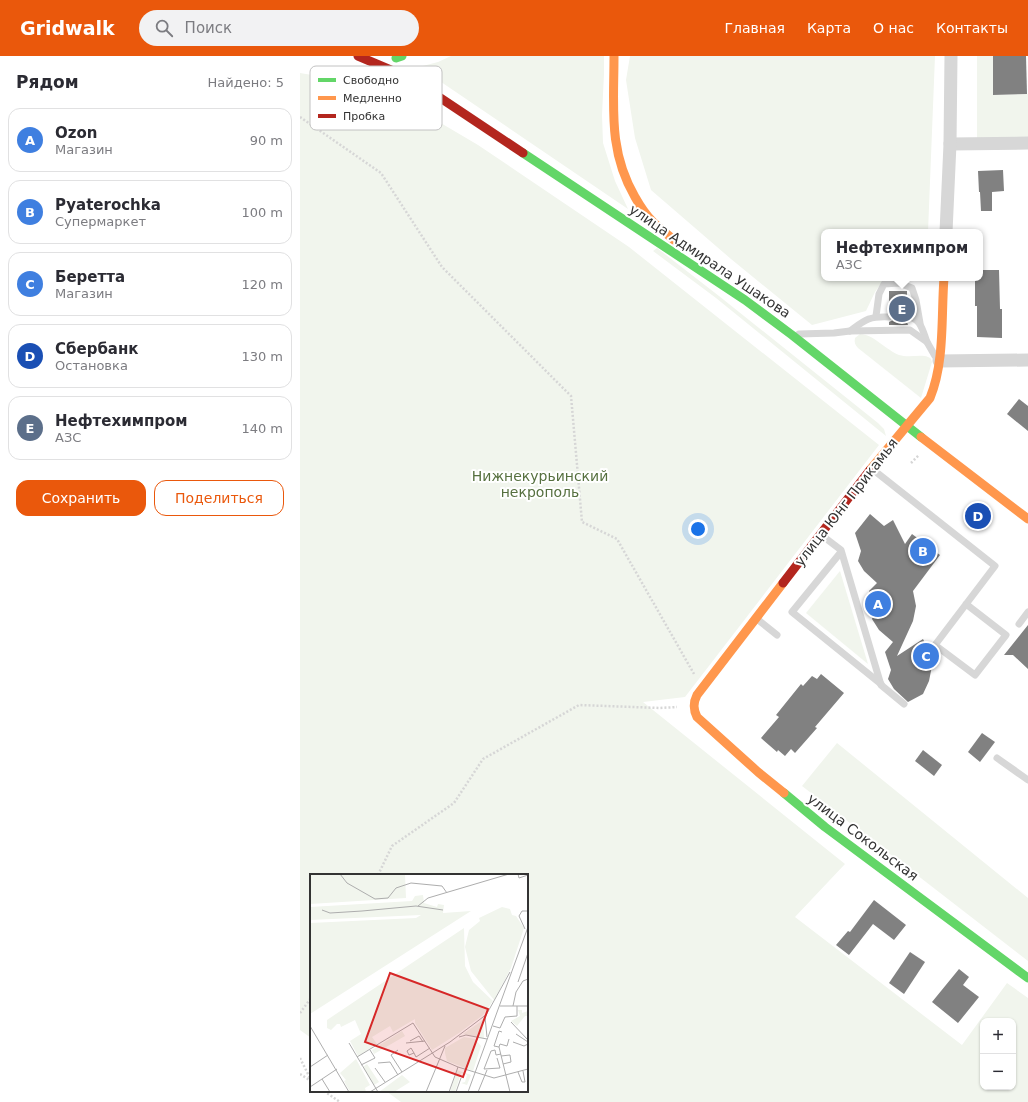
<!DOCTYPE html>
<html lang="ru">
<head>
<meta charset="utf-8">
<style>
  :root { --surface:#fff; --page:#f2f2f3; --text:#2b2b33; --muted:#7c7c81; --line:#e1e1e2; --accent:#ea580c }
  body { margin:0; font-family:"DejaVu Sans",sans-serif; background:var(--page); color:var(--text) }
  .controls { position:absolute; right:12px; bottom:12px; display:grid; overflow:hidden; border-radius:8px; box-shadow:0 1px 3px #0004 }
  .controls button { width:36px; height:36px; display:grid; place-items:center; padding:0; border:0; border-bottom:1px solid var(--line); background:var(--surface); color:var(--text); font:20px sans-serif }
  .you { position:absolute; left:398px; top:473px; width:14px; height:14px; margin:-10px; border:3px solid #fff; border-radius:50%; background:#1a73e8; box-shadow:0 0 0 6px #1a73e833 }
  .badge { display:grid; place-items:center; width:26px; height:26px; border-radius:50%; background:var(--accent); color:#fff; font-size:13px; font-weight:700 }
  .pin { position:absolute; translate:-50% -50%; border:2px solid #fff; box-shadow:0 1px 4px #0006 }
  .popup { position:absolute; left:521px; top:173px; width:162px; height:52px; box-sizing:border-box; display:grid; place-content:center; border-radius:8px; background:var(--surface); filter:drop-shadow(0 1px 3px #0005); font-size:13px; white-space:nowrap; color:var(--muted) }
  .popup b { font-size:15px; color:var(--text) }
  .popup::after { content:''; position:absolute; left:50%; top:100%; margin-left:-8px; border:8px solid transparent; border-top-color:var(--surface) }
  .list { margin:0; padding:0; list-style:none }
  h2 { display:flex; justify-content:space-between; align-items:center; height:52px; margin:0; padding:0 16px; font-size:17px }
  h2 small { font-size:13px; font-weight:400; color:var(--muted) }
  .list li { display:grid; grid-template-columns:26px 1fr auto; gap:12px; align-items:center; box-sizing:border-box; height:64px; margin:0 8px 8px; padding:0 8px; border:1px solid var(--line); border-radius:12px }
  .list b { display:block; font-size:15px; white-space:nowrap }
  .list p { margin:0; font-size:13px; white-space:nowrap; color:var(--muted) }
  .list em { font-size:13px; font-style:normal; color:var(--muted) }
  .actions { display:flex; gap:8px; padding:12px 16px }
  .actions a { flex:1; padding:9px 0; border:1px solid var(--accent); border-radius:12px; text-align:center; font-size:14px; color:var(--accent) }
  .actions .main { background:var(--accent); color:#fff }
  .icon { flex:none; width:22px; height:22px; fill:none; stroke:currentColor; stroke-width:2; stroke-linecap:round; stroke-linejoin:round }
  .map { position:relative; flex:none; width:728px; height:1046px; overflow:hidden }
  header { display:flex; align-items:center; gap:24px; box-sizing:border-box; height:56px; padding:0 20px; background:var(--accent); color:#fff }
  header strong { font-size:19px }
  nav { display:flex; gap:22px; margin-inline-start:auto; font-size:14px }
  .search { width:280px; height:36px; background:var(--page); display:flex; align-items:center; gap:10px; box-sizing:border-box; padding:0 14px; border-radius:22px; color:var(--muted); font-size:15px }
  main { display:flex }
  aside { flex:1; background:var(--surface) }
  .map>svg:first-child { display:block }
</style>
</head>
<body>
<header>
<strong>Gridwalk</strong>
<div class="search"><svg class="icon" aria-label="search" viewBox="0 0 24 24"><circle cx="10" cy="10" r="6"/><path d="M15 15l6 6"/></svg>Поиск</div>
<nav><a>Главная</a><a>Карта</a><a>О нас</a><a>Контакты</a></nav>
</header>
<main>
<aside>
<h2>Рядом<small>Найдено: 5</small></h2>
<ul class="list">
<li><span class="badge" style="background:#3f7fe0">A</span><div><b>Ozon</b><p>Магазин</p></div><em>90 m</em></li>
<li><span class="badge" style="background:#3f7fe0">B</span><div><b>Pyaterochka</b><p>Супермаркет</p></div><em>100 m</em></li>
<li><span class="badge" style="background:#3f7fe0">C</span><div><b>Беретта</b><p>Магазин</p></div><em>120 m</em></li>
<li><span class="badge" style="background:#1a4fb4">D</span><div><b>Сбербанк</b><p>Остановка</p></div><em>130 m</em></li>
<li><span class="badge" style="background:#5c6f8a">E</span><div><b>Нефтехимпром</b><p>АЗС</p></div><em>140 m</em></li>
</ul>
<div class="actions"><a class="main">Сохранить</a><a>Поделиться</a></div>
</aside>
<div class="map">
<svg width="728" height="1046" viewBox="0 0 728 1046">
  <rect width="100%" height="100%" fill="#fff"/>
  <g fill="#f1f5ed" fill-rule="evenodd">
    <polygon points="151,0 304,0 304,18 302,59 303,87 315,125 328,153 119,11 138,6"/>
    <polygon points="330,0 635,0 628,176 524,176 524,222 585,222 575,236 566,255 512,269 431,203 351,134 335,82 326,24"/>
    <polygon points="677,0 693,0 693,39 728,38 728,81 677,82"/>
    <path d="M0 17 78 30 178 89 329 191 579 389 385 641 343 646 545 808 495 861 662 989 707 927 728 942V1046H101L86 1035H227V819H11V982L0 974ZM683 965H713V1031H683Z"/>
    <polygon points="357,192 419,240 578,367 584,373 586,380 416,242 353,195"/>
    <path d="M560 278C573 278 586 294 599 299 609 302 621 298 628 301 631 302 631 303 632 306L621 342 558 292C555 289 554 286 555 282Z"/>
    <polygon points="540,515 568,608 506,557"/>
    <polygon points="537,687 728,842 728,905 502,730"/>
  </g>
  <g fill="#818181">
    <polygon points="693,0 726,0 727,38 693,39"/>
    <polygon points="703,114 704,135 692,136 692,155 681,155 680,136 679,136 678,115"/>
    <polygon points="680,214 699,214 700,253 702,253 702,282 677,281 677,250 675,250 675,222 680,222"/>
    <polygon points="589,235 607,235 607,256 603,258 602,261 604,265 607,266 608,269 589,269 589,266 593,264 594,261 592,257 589,256"/>
    <polygon points="719,343 728,350 728,375 707,358"/>
    <polygon points="570,458 584,470 593,464 605,488 612,478 640,499 613,535 616,550 613,565 597,600 623,583 629,595 632,610 629,625 623,638 608,646 594,633 588,623 591,614 585,596 593,586 579,574 572,563 575,553 569,535 577,527 564,515 558,505 561,495 555,477"/>
    <polygon points="728,569 728,613 713,599 704,599"/>
    <polygon points="521,618 544,637 515,671 517,672 495,697 491,693 485,700 478,694 477,696 461,682 479,661 476,659 501,628 503,630 512,620 517,623"/>
    <polygon points="682,677 695,686 680,706 668,696"/>
    <polygon points="623,694 642,709 634,720 615,705"/>
    <polygon points="574,844 606,869 594,884 573,868 549,899 536,889 548,875 550,876"/>
    <polygon points="610,896 625,906 604,938 589,927"/>
    <polygon points="659,913 669,921 663,929 679,941 658,967 632,946"/>
  </g>
  <g fill="none" stroke-linecap="round" stroke-linejoin="round">
    <g stroke="#d6d6d6" stroke-width="2.5" stroke-dasharray="2 2" stroke-linecap="butt">
      <polyline points="0,61 81,117 142,211 271,340 282,466 317,483 394,618"/>
      <polyline points="611,407 619,399"/>
      <polyline points="78,819 92,790 154,747 183,703 279,649 360,652 377,651"/>
      <polyline points="0,957 11,942"/>
      <polyline points="0,1002 11,1024"/>
      <polyline points="0,1018 11,1025"/>
      <polyline points="24,1035 40,1046"/>
    </g>
    <g stroke="#d7d7d7" stroke-width="7">
      <polyline points="576,260 579,238 584,228 599,227 612,232 616,244 620,267"/>
      <path d="M607 261C621 261 623 276 627 286"/>
      <path d="M550 275C565 264 569 260 589 261"/>
      <polyline points="499,278 534,277 550,275 610,274 627,286 635,300"/>
      <polyline points="571,412 695,510 635,589 675,619 706,579 666,548"/>
      <polyline points="520,478 541,494 581,629 604,648"/>
      <polyline points="541,496 492,556 581,628"/>
      <polyline points="457,563 477,579"/>
      <polyline points="719,568 728,556"/>
      <polyline points="697,702 728,724"/>
    </g>
    <g stroke="#d7d7d7" stroke-width="13">
      <polyline points="650,88 728,87"/>
      <polyline points="646,176 650,88 651,0"/>
      <polyline points="639,305 728,304"/>
    </g>
    <g stroke="#63d668" stroke-width="9">
      <polyline points="96,2 102,0"/>
      <polyline points="223,97 445,244 492,279 621,381"/>
      <polyline points="484,737 525,771 728,922"/>
    </g>
    <g stroke="#ff974d" stroke-width="9">
      <path d="M314 0C314 51 308 95 335 141 340 150 346 159 353 166 359 172 367 178 374 184"/>
      <polyline points="621,381 728,463"/>
      <path d="M570 414 630 342C645 306 641 260 644 222"/>
      <path d="M483 527 397 639C393 647 393 653 397 661L458 716 484 737"/>
    </g>
    <g stroke="#b3261e" stroke-width="9">
      <polyline points="58,0 112,23 223,97"/>
      <polyline points="483,527 570,414"/>
    </g>
  </g>
  <g text-anchor="middle" stroke-width="4" stroke-linejoin="round" paint-order="stroke">
    <g font-size="14" fill="#333" stroke="#fff">
      <text transform="translate(410 205) rotate(34)" y="5">улица Адмирала Ушакова</text>
      <text transform="translate(546 446) rotate(-52)" y="5">улица Юнг Прикамья</text>
      <text transform="translate(563 781) rotate(37)" y="5">улица Сокольская</text>
    </g>
    <g font-size="14" fill="#56703f" stroke="#fff">
      <text x="240" y="425">Нижнекурьинский<tspan x="240" dy="16">некрополь</tspan></text>
    </g>
  </g>
  <g transform="translate(10 818)">
    <rect width="218" height="218" fill="#fff"/>
    <path d="M0 0H95L96 24 0 30ZM113 21 114 29 127 33 128 30 134 31 133 39 161 37 0 140V49L106 44 111 41 0 46V33L102 27 105 22ZM192 33 200 35 202 41 206 42 214 54 201 94 184 126 161 97 155 73 159 56 170 47 169 44ZM154 54 155 92 163 108 183 127 173 141 149 159 122 176 105 149V145L83 158 80 152 62 163 67 170 48 182 40 167 51 160 45 146 31 153 30 150H27L21 156 17 154V146ZM208 136H212V139L218 137V142H215L207 152 201 147 210 142ZM173 146 174 164 153 160ZM92 157 95 162 64 180 62 176ZM154 163 165 165 171 172 163 197 137 187 135 179V174ZM46 185 60 211 55 214 56 218H40L34 207 36 206 30 199ZM57 190 69 208 64 211 53 193ZM147 196 161 201 157 211 151 209 155 208 157 201 151 199 145 218H140ZM92 201 100 208 84 218H69Z" fill="#f1f5ed"/>
    <path fill="none" stroke="#adadad" stroke-width="1" d="M30 0 37 9 65 25 78 24 86 14 101 9 132 12 137 19M208 0 209 4 218 1M108 32 118 24 199 0M12 36 20 39 52 37 106 32 133 36M215 55 209 42 212 37H218M208 108 218 79M190 132H218M203 132 206 118 213 107 218 105M201 148 218 166M0 152 39 218M183 152 190 154 195 143 207 142V132M206 160 218 168M149 163 156 161 177 165M177 163 175 143 200 98M100 167 109 162 113 168M203 168 214 172 218 170M39 169 68 218M96 169 115 167M189 173 200 218M189 173 184 172 189 157 192 158M189 173 190 170 197 172 199 165M88 176 81 181 92 198M104 179 99 181 97 177 101 174 104 179 106 183 120 174M191 182 200 181 201 188 193 190M47 183 103 149 125 183 148 193 184 204 218 195M187 184 190 194 174 195 181 177 185 176 186 181 191 180M68 189 80 188 88 201M51 191 65 184 60 176M0 193 18 181M65 194 75 208M208 198 212 208H215L213 197M12 205 20 218M0 213 27 195M60 218 140 168 177 140M116 218 135 172M139 218 148 193M146 218 151 204M158 218 218 53M168 218 177 196"/>
    <path fill="#d62828" fill-opacity="0.15" stroke="#d62828" stroke-width="2" d="M80 99 178 135 153 203 55 168Z"/>
    <rect width="218" height="218" fill="none" stroke="#333" stroke-width="2"/>
  </g>
  <rect x="10" y="10" width="132" height="64" rx="6" fill="#fff" stroke="#c2c2c2" stroke-width="1"/>
  <rect x="18" y="22" width="18" height="4" fill="#63d668"/>
  <rect x="18" y="40" width="18" height="4" fill="#ff974d"/>
  <rect x="18" y="58" width="18" height="4" fill="#b3261e"/>
  <g font-size="11" fill="#333">
    <text x="43" y="28">Свободно</text>
    <text x="43" y="46">Медленно</text>
    <text x="43" y="64">Пробка</text>
  </g>
</svg>
<div class="controls">
<button>+</button>
<button>−</button>
</div>
<div class="you"></div>
<div class="pin badge" style="left:578px;top:548px;background:#3f7fe0">A</div>
<div class="pin badge" style="left:623px;top:495px;background:#3f7fe0">B</div>
<div class="pin badge" style="left:626px;top:600px;background:#3f7fe0">C</div>
<div class="pin badge" style="left:678px;top:460px;background:#1a4fb4">D</div>
<div class="pin badge" style="left:602px;top:253px;background:#5c6f8a">E</div>
<div class="popup"><b>Нефтехимпром</b>АЗС</div>
</div>
</main>
</body>
</html>
